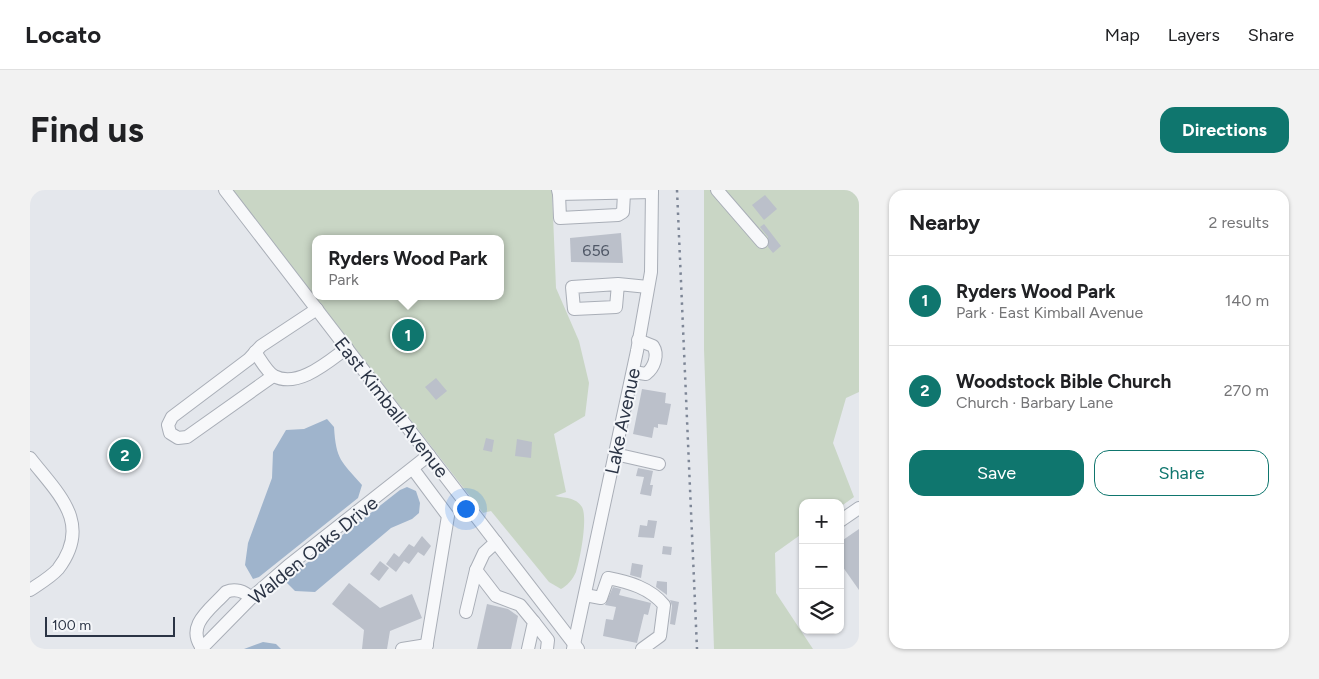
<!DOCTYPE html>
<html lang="en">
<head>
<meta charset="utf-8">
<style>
  :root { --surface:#fff; --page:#f2f2f2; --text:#202124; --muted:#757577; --line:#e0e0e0; --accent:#0f766e }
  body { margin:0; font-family:Figtree,sans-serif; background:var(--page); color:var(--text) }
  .controls { position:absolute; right:15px; bottom:15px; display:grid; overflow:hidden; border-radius:10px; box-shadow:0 1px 4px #0004 }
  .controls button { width:45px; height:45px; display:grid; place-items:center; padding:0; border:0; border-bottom:1px solid var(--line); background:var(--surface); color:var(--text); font:25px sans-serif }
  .scale { position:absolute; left:15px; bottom:12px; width:130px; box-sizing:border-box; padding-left:5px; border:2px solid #2b3445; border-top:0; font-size:14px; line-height:18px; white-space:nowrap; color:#2b3445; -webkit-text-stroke:4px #f4f6f9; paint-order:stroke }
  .you { position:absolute; left:435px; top:318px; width:18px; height:18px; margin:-12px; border:4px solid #fff; border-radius:50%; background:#1a73e8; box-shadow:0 0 0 8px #1a73e833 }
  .badge { display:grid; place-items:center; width:32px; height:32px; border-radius:50%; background:var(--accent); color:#fff; font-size:16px; font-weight:700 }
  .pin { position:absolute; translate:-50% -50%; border:2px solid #fff; box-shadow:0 1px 5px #0006 }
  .popup { position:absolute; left:282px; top:45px; width:192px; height:65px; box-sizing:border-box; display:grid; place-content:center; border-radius:10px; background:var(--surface); filter:drop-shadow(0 1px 4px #0005); font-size:16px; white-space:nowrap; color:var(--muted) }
  .popup b { font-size:19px; color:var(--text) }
  .popup::after { content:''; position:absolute; left:50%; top:100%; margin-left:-10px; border:10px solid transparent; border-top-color:var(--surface) }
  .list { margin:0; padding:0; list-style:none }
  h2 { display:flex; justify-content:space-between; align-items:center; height:65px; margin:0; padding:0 20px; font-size:21px }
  h2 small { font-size:16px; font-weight:400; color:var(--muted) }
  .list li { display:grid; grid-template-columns:32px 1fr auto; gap:15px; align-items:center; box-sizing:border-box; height:90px; padding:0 20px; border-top:1px solid var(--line) }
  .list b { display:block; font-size:19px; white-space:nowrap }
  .list p { margin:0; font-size:16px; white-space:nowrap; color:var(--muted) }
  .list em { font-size:16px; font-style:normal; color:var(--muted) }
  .actions { display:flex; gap:10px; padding:15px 20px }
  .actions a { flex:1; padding:11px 0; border:1px solid var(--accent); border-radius:15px; text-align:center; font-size:18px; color:var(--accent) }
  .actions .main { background:var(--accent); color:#fff }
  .icon { flex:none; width:28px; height:28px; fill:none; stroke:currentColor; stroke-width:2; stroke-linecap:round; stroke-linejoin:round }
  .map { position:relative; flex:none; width:829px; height:459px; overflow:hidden; border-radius:15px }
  header { display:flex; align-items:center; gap:30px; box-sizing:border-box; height:70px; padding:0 25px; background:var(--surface); border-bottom:1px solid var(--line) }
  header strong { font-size:24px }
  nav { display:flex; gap:28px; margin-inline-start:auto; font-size:18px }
  .intro { display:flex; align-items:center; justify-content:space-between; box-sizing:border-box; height:120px; padding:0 30px }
  h1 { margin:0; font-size:35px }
  .button { padding:12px 22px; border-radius:15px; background:var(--accent); color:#fff; font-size:18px; font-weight:700 }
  main { display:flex; gap:30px; padding:0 30px }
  aside { flex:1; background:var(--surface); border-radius:15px; box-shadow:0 1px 4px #0004 }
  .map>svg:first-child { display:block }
</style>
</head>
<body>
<header>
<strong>Locato</strong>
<nav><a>Map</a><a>Layers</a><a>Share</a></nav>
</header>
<div class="intro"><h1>Find us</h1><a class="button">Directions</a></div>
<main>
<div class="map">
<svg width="829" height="459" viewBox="0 0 829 459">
  <rect width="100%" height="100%" fill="#e4e7ec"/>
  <g fill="#c9d6c5" fill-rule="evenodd">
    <path d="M202 0H522L526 98 549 151 559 193 555 226 524 244 536 302 525 306C534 308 546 307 552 317 558 328 550 370 546 382 543 389 537 396 531 399L519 392 461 321 453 323ZM286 49H470V106H286Z"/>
    <polygon points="674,0 829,0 829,202 816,208 803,253 824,307 810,317 810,313 773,313 773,343 745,363 746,403 783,459 684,459 674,159"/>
  </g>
  <g fill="#9fb4cc">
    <path d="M297 229 304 237C306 270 311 271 332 295L328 308 229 387 223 389 215 375 218 353 242 288 243 262 256 240 274 239Z"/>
    <polygon points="377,297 386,301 390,313 389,323 382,329 361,338 285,402 265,401 257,393 259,387 370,300"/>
    <polygon points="233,452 246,454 251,459 214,459"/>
  </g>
  <g fill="#bbc0ca">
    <polygon points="735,5 747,19 734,30 722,15"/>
    <polygon points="734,34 751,56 743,63 738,57 738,47 730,37"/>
    <polygon points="591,43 593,73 541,72 540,48"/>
    <polygon points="406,188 417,201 406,210 395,197"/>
    <polygon points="612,199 636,203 635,213 641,214 637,235 628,234 628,238 624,237 622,248 603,244"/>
    <polygon points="456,248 464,250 462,262 453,260"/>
    <polygon points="487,249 502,252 501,268 485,266"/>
    <polygon points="608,278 623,281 620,295 623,295 621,306 610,304 614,287 606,286"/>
    <polygon points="618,330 627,331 624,348 608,347 610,335 617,336"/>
    <polygon points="829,339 829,400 810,373 810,352"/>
    <polygon points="392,346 401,356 394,366 388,362 379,374 374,371 366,382 356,374 364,363 369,367 379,354 384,357"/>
    <polygon points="633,356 642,357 641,365 632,364"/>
    <polygon points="350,371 359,378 349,391 340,384"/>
    <polygon points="602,373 613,375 611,388 600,385"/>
    <polygon points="627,391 637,392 637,405 626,397"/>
    <polygon points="319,393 350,418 382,404 392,428 360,441 357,459 332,459 334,440 302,414"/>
    <polygon points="583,397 591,399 589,405 621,413 618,425 614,424 607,453 573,446 576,429 583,430 586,417 575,415"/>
    <polygon points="640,410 649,412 645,435 640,434 642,416"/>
    <polygon points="457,414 478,419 488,426 481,459 447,459"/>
  </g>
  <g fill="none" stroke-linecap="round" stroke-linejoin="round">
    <defs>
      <g id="minor">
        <polyline points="195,0 548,459"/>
        <polyline points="528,0 529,4 622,2"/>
        <polyline points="687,0 732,52"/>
        <polyline points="529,4 530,28 588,25 593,22 594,3"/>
        <polyline points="588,94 586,117 544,119 542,97 588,94 618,97"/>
        <path d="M225 162C230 169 237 182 244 186 268 199 299 171 317 158"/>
        <path d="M603 182 616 184C624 178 629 165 623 156L608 150"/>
        <polyline points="243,186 157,247 148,248 140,243 138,235 142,227 219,169 231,156 287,119"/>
        <polyline points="585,264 629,274"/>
        <path d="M0 268C28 304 63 333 28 379 21 387 9 394 0 400"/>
        <polyline points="383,279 418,326 396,459"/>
        <polyline points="810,331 829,318"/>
        <polyline points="466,352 454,363 446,380 466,406 490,415 504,432 498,459"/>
        <path d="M555 405 571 408 578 388C599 392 620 398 634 415L630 446 612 459"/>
        <polyline points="436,422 446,380"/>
        <polyline points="504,432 518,450 517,459"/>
        <path d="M172 458C155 435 181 419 196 402 205 398 214 401 221 408"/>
        <polyline points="171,459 221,408 258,376 399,265"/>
        <polyline points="372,459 397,455"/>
        <polyline points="543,459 607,161 621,82 622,0"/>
      </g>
    </defs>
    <use href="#minor" stroke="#a9aeb7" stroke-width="14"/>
    <use href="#minor" stroke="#f7f8fa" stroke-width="12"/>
    <polyline stroke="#7d8696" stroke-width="2.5" stroke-dasharray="2.5 5" stroke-linecap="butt" points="647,0 667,459"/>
  </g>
  <g text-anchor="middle" stroke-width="4" stroke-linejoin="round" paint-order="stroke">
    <g font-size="16" fill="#4f5766">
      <text x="566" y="66">656</text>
    </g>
    <g font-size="19" fill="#2b3445" stroke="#f4f6f9">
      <text transform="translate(362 217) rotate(52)" y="7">East Kimball Avenue</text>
      <text transform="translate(592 231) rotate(-78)" y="7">Lake Avenue</text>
      <text transform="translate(283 360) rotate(-39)" y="7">Walden Oaks Drive</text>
    </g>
  </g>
</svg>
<div class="controls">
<button>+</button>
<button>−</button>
<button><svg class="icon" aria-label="layers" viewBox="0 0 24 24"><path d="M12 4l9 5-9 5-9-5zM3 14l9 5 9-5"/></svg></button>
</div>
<div class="scale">100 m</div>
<div class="you"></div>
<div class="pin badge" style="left:378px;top:145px">1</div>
<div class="popup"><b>Ryders Wood Park</b>Park</div>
<div class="pin badge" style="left:95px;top:265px">2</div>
</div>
<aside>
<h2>Nearby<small>2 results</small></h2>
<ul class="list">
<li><span class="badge">1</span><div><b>Ryders Wood Park</b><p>Park · East Kimball Avenue</p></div><em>140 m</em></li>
<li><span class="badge">2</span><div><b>Woodstock Bible Church</b><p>Church · Barbary Lane</p></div><em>270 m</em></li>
</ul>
<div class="actions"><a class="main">Save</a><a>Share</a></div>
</aside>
</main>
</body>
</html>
